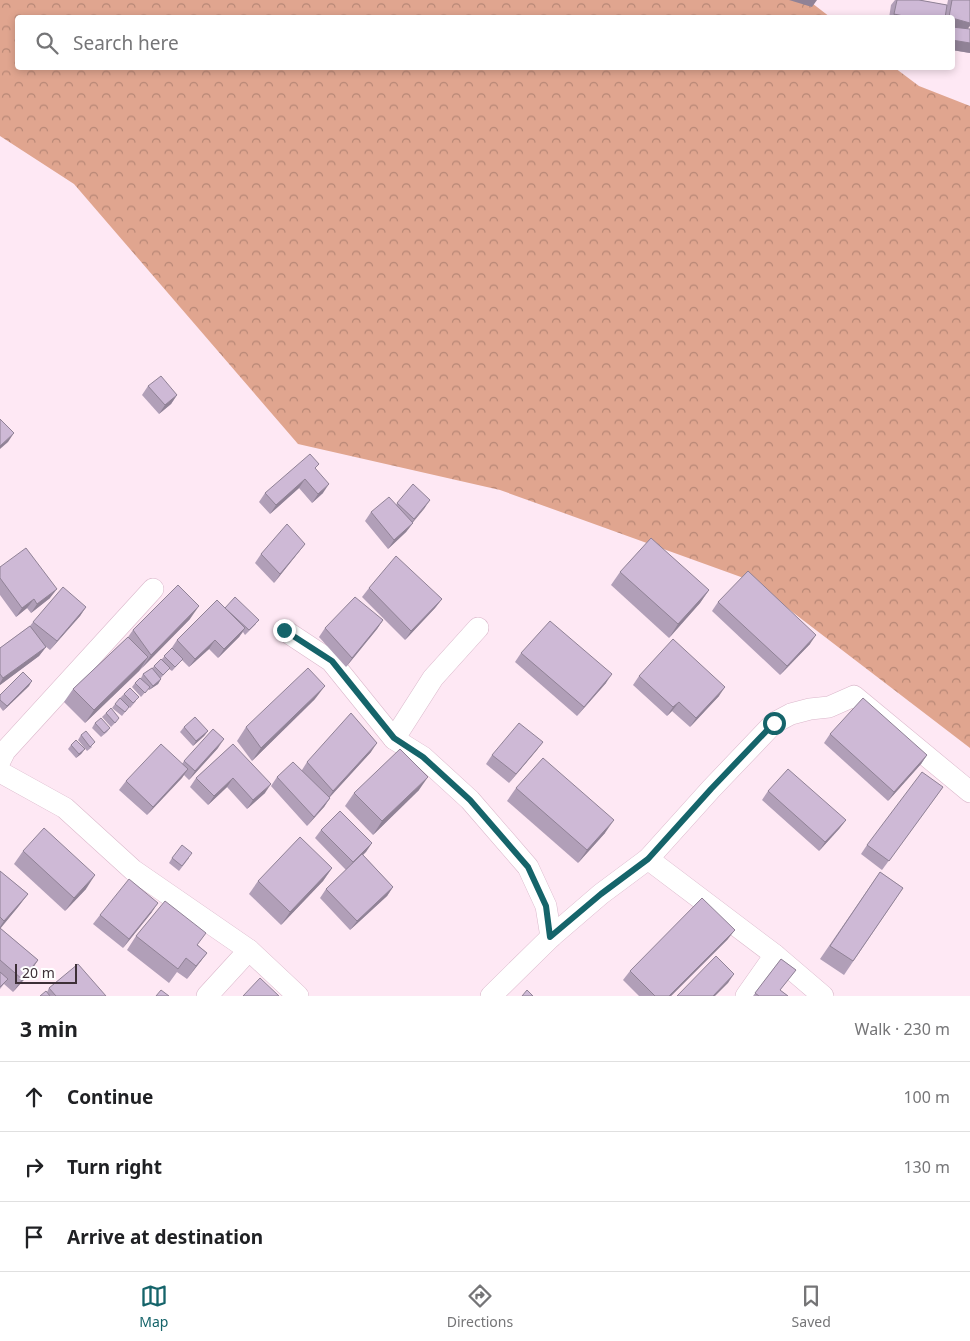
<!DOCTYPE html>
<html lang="en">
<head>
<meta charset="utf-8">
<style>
  :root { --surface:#fff; --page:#f6f6f6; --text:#202124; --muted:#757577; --line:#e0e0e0; --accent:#15646a }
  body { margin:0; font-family:"Noto Sans",sans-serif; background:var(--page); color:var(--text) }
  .scale { position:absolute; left:15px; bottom:12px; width:62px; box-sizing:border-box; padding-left:5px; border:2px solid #3d3037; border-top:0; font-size:14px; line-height:18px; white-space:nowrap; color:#3d3037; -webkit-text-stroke:4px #fff; paint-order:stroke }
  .stop { position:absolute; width:15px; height:15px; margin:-11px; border:4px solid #15646a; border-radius:50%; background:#fff }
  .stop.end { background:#15646a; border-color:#fff; box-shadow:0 1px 5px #0008 }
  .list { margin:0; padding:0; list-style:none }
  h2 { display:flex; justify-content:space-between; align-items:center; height:65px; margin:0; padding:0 20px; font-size:21px }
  h2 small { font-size:16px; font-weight:400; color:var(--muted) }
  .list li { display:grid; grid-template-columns:32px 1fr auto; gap:15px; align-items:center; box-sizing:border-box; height:70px; padding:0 20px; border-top:1px solid var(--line) }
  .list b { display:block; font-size:19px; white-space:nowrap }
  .list em { font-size:16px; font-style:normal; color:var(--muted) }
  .icon { flex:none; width:28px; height:28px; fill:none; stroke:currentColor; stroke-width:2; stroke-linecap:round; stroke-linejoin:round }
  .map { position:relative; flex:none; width:970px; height:996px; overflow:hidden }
  .search { position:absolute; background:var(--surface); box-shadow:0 2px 8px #0003; left:15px; right:15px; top:15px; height:55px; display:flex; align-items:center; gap:12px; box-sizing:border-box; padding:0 18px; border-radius:5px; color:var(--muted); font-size:19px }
  .sheet { height:275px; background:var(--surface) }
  nav { display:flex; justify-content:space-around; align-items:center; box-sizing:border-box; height:70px; border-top:1px solid var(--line); background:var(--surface); font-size:14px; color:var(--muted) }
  nav a { display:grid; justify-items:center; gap:2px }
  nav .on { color:var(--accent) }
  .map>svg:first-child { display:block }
</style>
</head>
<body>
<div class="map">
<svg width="970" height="996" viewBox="0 0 970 996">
  <defs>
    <pattern id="forest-crowns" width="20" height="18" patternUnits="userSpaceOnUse" patternTransform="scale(1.25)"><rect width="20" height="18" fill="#e0a58f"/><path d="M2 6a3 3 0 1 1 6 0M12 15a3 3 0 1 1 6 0" fill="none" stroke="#b78776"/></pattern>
  </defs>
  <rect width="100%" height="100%" fill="#fee8f4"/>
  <polygon fill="url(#forest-crowns)" points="0,0 808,0 830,17 18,18 18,68 895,68 919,86 970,106 970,748 752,581 500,490 298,444 74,184 0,136"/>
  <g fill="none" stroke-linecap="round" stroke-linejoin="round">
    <defs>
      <g id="minor">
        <polyline points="284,630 331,661 394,739 423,757 470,800 528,867 546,906 551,937"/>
        <polyline points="394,739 433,678 478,628"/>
        <polyline points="0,761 5,751 153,589"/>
        <polyline points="0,772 65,808 133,870 249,950 298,996"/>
        <polyline points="648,859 775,955 823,996"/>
        <polyline points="207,996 249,950"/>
        <polyline points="491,996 551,937 601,894 648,859 711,789 774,723 791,714 810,709 829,707 854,696 970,792"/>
        <polyline points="746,996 775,955"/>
      </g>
    </defs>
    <use href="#minor" stroke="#dbb8cb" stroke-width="22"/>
    <use href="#minor" stroke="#fff" stroke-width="21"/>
  </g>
  <g fill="#b19fb8">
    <polygon points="895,0 919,0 947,5 948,0 970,0 968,29 970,29 970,53 952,50 952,18 889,18 891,5"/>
    <polygon points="148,386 177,395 171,404 159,414 142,395"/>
    <polygon points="316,469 323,493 312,503 299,488 270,514 259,502 265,493"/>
    <polygon points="430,500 412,523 413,523 406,532 388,549 365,521 371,512 396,505 397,503"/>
    <polygon points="305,544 274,583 255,563 261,554"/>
    <polygon points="0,567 50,598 31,613 27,608 16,617 0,595"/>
    <polygon points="620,572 709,590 700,603 669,638 611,585"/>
    <polygon points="369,588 442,599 435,608 405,640 362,597"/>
    <polygon points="718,602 810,644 780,675 712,611"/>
    <polygon points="86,607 80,616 50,650 44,645 46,647 39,656 0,685 0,648 30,626 33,622"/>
    <polygon points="225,607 256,624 245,635 243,632 239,637 218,658 209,649 189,667 182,660 172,671 169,669 160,679 161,679 158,684 149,690 148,689 141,697 132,687 135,683 141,678 143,674 152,668 162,659 171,649 177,640"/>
    <polygon points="190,619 139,671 85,723 64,702 73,689 128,637 133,630"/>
    <polygon points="383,620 377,629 346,667 319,637 325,628"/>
    <polygon points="521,653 606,683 577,716 515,662"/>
    <polygon points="639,676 719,696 690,727 672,711 667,716 633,685"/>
    <polygon points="29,686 3,711 0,707 0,695"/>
    <polygon points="124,694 136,701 130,708 129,707 122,716 112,708 115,704 129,707 120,698"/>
    <polygon points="315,699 252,761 237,741 246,727"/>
    <polygon points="106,713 116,722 111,727 102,717"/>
    <polygon points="95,723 110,728 107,732 101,737 92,728"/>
    <polygon points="184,727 208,731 204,736 193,746 180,732"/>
    <polygon points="830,734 927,755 921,764 888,801 824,743"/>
    <polygon points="81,735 92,747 87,751 78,740"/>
    <polygon points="543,742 536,751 509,783 486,764 492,755"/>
    <polygon points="233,744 265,793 247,809 227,787 208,805 190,787 196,778"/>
    <polygon points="71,745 85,749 81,754 76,758 68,749"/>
    <polygon points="218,748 189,780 184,775 147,815 119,790 126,781 182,764 184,761"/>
    <polygon points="371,752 330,797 330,798 324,807 307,826 271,786 277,777 302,770 307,762"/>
    <polygon points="943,787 882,870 861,854 867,845"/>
    <polygon points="516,788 605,833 578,863 507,801"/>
    <polygon points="419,790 373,835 345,806 354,793"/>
    <polygon points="768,791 846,820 839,829 819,851 762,800"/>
    <polygon points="321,830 372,843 363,855 393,887 387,896 350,930 320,898 326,889 346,870 315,838"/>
    <polygon points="23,851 86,889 65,911 14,864"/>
    <polygon points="172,858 189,858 179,871 169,863"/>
    <polygon points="332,868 323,881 281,925 249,894 258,881"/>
    <polygon points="0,871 28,894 18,907 0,928 38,960 29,974 13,992 4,984 0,989"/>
    <polygon points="880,872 903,888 844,975 820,959"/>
    <polygon points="152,912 123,948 93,924 100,915"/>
    <polygon points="136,936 198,945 207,953 187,979 177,972 169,983 127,950"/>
    <polygon points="728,939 671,996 639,996 623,980 630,971"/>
    <polygon points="781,959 796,970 780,990 788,996 753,996"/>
    <polygon points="49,988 106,996 40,996 47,992"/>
  </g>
  <g fill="#908296">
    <polygon points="789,0 817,0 812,7"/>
    <polygon points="894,14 913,18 892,18"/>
    <polygon points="952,18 970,23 970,26 965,32 952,29"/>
    <polygon points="952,40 970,43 970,53 952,50"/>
    <polygon points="177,395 171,404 159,414 165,405"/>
    <polygon points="14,433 8,442 0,449 0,446"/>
    <polygon points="305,479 299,488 270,514 276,505"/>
    <polygon points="329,484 323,493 312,503 318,494"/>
    <polygon points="430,500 424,509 409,527 413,523 406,532 388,549 394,540 408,527"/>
    <polygon points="305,544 298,553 274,583 280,574"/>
    <polygon points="57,589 50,598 31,613 37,604"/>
    <polygon points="709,590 700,603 669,638 678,624"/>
    <polygon points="34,599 27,608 16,617 22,608"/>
    <polygon points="442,599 435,608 405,640 411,631"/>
    <polygon points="199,606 190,619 142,668 151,655"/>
    <polygon points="86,607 80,616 50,650 57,641"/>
    <polygon points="383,620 377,629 346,667 352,658"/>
    <polygon points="245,628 239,637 218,658 224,649"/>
    <polygon points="816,635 810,644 780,675 787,666"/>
    <polygon points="215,640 209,649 189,667 195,659"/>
    <polygon points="46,647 39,656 0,685 0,683 3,678"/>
    <polygon points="148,657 139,671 85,723 94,710"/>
    <polygon points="612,674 606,683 577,716 584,707"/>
    <polygon points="161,679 158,684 149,690 153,686"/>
    <polygon points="32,681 29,686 3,711 7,706"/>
    <polygon points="325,686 315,699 252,761 261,748"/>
    <polygon points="725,687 719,696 690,727 696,718"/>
    <polygon points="679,702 672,711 667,716 673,707"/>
    <polygon points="208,731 204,736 193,746 196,741"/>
    <polygon points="224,739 218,748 189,780 195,771"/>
    <polygon points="543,742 536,751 509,783 516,774"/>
    <polygon points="377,743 371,752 327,800 333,791"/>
    <polygon points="85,749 81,754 76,758 79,754"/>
    <polygon points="927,755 921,764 888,801 894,792"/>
    <polygon points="188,769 182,778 147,815 153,807"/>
    <polygon points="428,777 419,790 373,835 382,821"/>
    <polygon points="233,778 227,787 208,805 214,796"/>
    <polygon points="271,784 265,793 247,809 253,800"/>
    <polygon points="330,798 324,807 307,826 314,817"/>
    <polygon points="614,820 605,833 578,863 587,850"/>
    <polygon points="846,820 839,829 819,851 825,842"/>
    <polygon points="372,843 366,852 347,870 353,862"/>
    <polygon points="332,868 323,881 281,925 290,912"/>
    <polygon points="95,875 86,889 65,911 74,898"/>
    <polygon points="393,887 387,896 350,930 357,921"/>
    <polygon points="28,894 18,907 0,929 0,927 4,921"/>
    <polygon points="158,903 152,912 123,948 129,939"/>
    <polygon points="735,930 728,939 671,996 669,996"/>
    <polygon points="207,953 187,979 196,966"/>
    <polygon points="38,960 29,974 13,992 22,979"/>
    <polygon points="734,974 728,983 715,996 713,996"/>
  </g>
  <g fill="#ceb9d6" stroke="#908296">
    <polygon points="897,0 919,0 947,5 945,18 913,18 894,14"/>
    <polygon points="952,0 970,0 970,23 952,18 949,17"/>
    <polygon points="952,27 970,29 970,43 952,40"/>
    <polygon points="161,376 177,395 165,405 148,386"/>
    <polygon points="0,419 14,433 0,446"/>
    <polygon points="310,454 319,464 315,468 329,484 318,494 305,479 276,505 265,493"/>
    <polygon points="413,484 430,500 414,519 397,503"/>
    <polygon points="389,497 413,523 394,540 371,512"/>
    <polygon points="287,524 305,544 280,574 261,554"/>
    <polygon points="651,538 709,590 678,624 620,572"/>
    <polygon points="26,548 57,589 37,604 34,599 22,608 0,578 0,567"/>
    <polygon points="396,556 442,599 411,631 369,588"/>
    <polygon points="748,571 816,635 787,666 718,602"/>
    <polygon points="178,585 199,606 151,655 133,630"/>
    <polygon points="63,587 86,607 57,641 33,622"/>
    <polygon points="235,597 259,620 249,630 225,608"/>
    <polygon points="355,597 383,620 352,658 325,628"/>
    <polygon points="217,600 245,628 224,649 215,640 195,659 177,640"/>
    <polygon points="550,621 612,674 584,707 521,653"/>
    <polygon points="30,626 46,647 3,678 0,674 0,648"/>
    <polygon points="128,637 148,657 94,710 73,689"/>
    <polygon points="673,639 725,687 696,718 679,702 673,707 639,676"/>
    <polygon points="172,648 183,659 175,667 164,656"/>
    <polygon points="161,659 170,668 163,675 154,666"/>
    <polygon points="152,668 161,679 153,686 143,674"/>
    <polygon points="308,668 325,686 261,748 246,727"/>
    <polygon points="23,672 32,681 7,706 0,700 0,695"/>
    <polygon points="140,678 150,687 145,693 135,683"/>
    <polygon points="130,688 139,697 133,703 124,694"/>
    <polygon points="120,698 129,707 125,712 115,704"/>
    <polygon points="863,698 927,755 894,792 830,734"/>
    <polygon points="111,708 119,718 115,723 106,713"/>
    <polygon points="351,713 377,743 333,791 307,762"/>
    <polygon points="195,717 208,731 196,741 184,727"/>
    <polygon points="101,718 110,728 104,733 95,723"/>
    <polygon points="519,723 543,742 516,774 492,755"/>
    <polygon points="213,729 224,739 195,771 184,761"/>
    <polygon points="86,731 95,742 90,747 81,735"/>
    <polygon points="76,740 85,749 79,754 71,745"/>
    <polygon points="161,744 188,769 153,807 126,781"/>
    <polygon points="233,744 271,784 253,800 233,778 214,796 196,778"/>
    <polygon points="400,749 428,777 382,821 354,793"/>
    <polygon points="543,758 614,820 587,850 516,788"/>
    <polygon points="293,762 330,798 314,817 277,777"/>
    <polygon points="788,769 846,820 825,842 768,791"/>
    <polygon points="922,772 943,787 889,861 867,845"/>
    <polygon points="340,811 372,843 353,862 321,830"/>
    <polygon points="44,828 95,875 74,898 23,851"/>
    <polygon points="300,837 332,868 290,912 258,881"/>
    <polygon points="182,845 192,853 182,866 172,858"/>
    <polygon points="362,854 393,887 357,921 326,889"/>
    <polygon points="0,871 28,894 4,921 0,917"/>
    <polygon points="880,872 903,888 853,961 830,946"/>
    <polygon points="129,879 158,903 129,939 100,915"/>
    <polygon points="702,898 735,930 669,996 655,996 630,971"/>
    <polygon points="165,901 206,933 197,945 207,953 196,966 186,958 178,969 136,936"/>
    <polygon points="0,928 38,960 22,979 0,960"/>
    <polygon points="716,956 734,974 713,996 677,996"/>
    <polygon points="781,959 796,970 780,990 788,996 759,996 755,993"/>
    <polygon points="78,964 106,996 56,996 49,988"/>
    <polygon points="0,972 8,979 0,987"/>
    <polygon points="260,978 279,996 243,996"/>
    <polygon points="161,990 169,996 156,996"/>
    <polygon points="527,990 533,996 522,996"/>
    <polygon points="46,991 50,996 40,996"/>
  </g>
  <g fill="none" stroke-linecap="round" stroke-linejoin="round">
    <polyline stroke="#15646a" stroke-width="6" points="284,630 332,661 394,738 423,757 470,800 528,867 546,906 550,937 601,894 648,859 711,789 774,723"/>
  </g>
</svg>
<div class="scale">20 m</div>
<div class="stop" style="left:774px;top:723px"></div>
<div class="stop end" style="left:284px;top:630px"></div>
<div class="search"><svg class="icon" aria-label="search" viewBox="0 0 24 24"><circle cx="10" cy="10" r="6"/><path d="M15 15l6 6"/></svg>Search here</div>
</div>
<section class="sheet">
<h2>3 min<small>Walk · 230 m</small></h2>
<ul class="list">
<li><svg class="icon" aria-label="ahead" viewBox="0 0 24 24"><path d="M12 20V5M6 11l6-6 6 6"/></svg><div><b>Continue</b></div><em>100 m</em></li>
<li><svg class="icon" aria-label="right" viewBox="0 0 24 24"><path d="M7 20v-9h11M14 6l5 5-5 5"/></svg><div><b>Turn right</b></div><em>130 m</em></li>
<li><svg class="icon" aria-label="arrive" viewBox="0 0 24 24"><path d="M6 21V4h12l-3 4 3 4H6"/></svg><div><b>Arrive at destination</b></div></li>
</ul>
</section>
<nav>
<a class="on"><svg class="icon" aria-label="map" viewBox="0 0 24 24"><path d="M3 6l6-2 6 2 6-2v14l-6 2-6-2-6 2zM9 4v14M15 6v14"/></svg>Map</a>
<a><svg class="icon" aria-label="directions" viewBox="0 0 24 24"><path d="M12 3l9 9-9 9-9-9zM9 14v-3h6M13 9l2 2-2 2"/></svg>Directions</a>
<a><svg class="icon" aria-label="saved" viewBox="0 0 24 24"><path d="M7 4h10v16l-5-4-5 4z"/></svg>Saved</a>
</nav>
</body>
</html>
